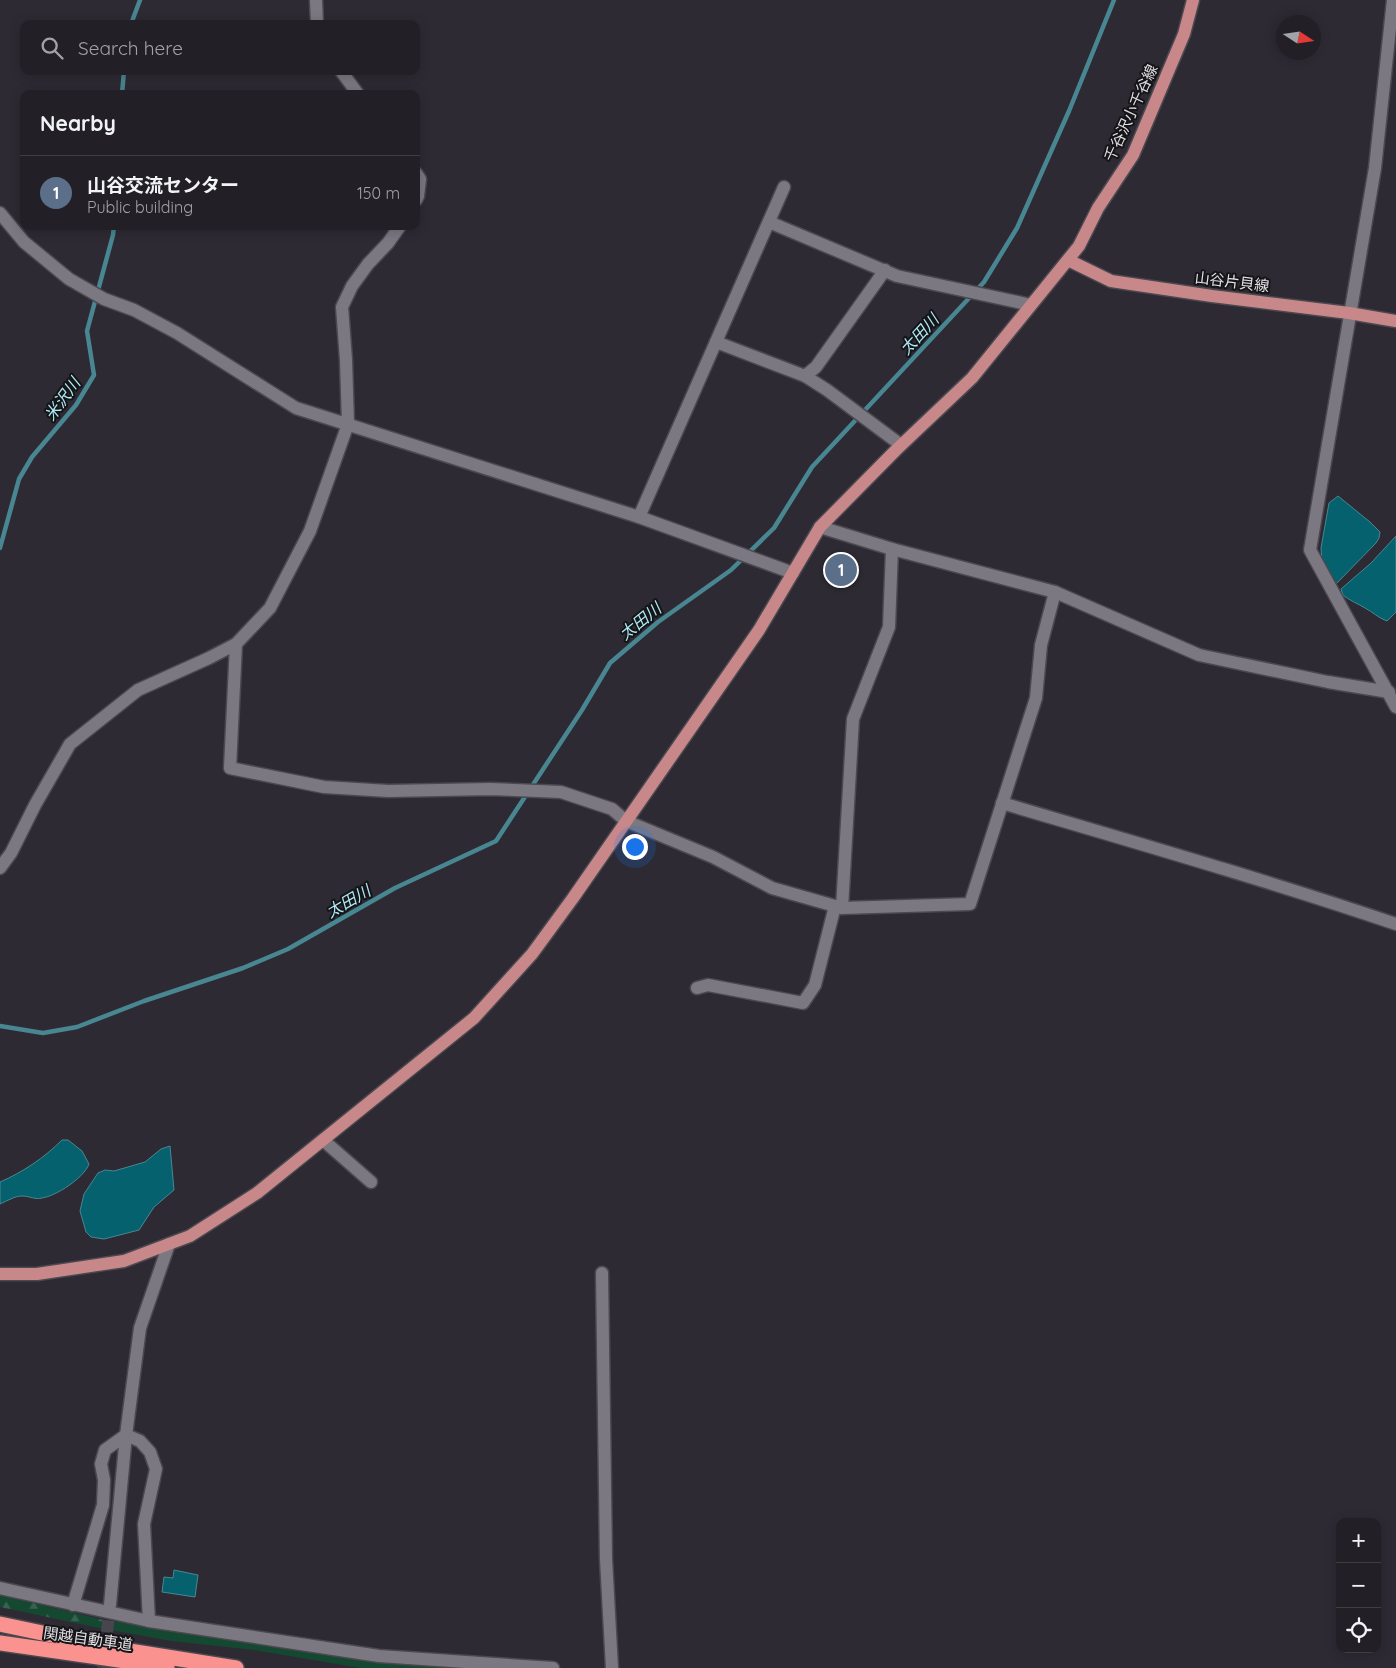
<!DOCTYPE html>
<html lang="en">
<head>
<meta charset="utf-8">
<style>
  :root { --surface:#222026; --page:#2e2d32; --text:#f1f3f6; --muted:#a2a3a7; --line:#3f3e43; --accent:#fe9c58 }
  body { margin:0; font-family:Quicksand,"Noto Sans JP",sans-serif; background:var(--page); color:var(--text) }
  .controls { position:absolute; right:15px; bottom:15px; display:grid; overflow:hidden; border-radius:10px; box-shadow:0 2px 12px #0003 }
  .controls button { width:45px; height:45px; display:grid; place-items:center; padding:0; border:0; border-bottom:1px solid var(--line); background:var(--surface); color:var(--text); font:25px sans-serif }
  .compass { position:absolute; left:1276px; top:15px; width:45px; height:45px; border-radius:50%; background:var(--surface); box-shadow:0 2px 12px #0003; rotate:102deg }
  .you { position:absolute; left:634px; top:846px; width:18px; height:18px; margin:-12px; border:4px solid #fff; border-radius:50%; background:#1a73e8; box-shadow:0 0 0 8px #1a73e833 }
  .badge { display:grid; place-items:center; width:32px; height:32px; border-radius:50%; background:var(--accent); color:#fff; font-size:16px; font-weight:700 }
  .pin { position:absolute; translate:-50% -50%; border:2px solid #fff; box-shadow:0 1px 5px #0006 }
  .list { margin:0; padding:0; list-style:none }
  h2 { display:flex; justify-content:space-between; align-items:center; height:65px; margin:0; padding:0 20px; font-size:21px }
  h2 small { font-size:16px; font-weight:400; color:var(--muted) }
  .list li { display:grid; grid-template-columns:32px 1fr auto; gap:15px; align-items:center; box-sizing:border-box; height:75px; padding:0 20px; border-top:1px solid var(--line) }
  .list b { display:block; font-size:19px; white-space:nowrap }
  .list p { margin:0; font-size:16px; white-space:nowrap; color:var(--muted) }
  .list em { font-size:16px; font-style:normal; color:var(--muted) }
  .icon { flex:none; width:28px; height:28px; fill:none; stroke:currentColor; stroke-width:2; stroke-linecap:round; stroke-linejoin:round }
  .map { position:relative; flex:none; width:1396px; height:1668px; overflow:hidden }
  .search { position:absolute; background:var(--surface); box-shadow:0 2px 12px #0003; left:20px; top:20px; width:400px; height:55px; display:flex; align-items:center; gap:12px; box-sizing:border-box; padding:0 18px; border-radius:10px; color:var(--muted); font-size:19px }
  .panel { position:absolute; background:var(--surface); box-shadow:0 2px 12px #0003; left:20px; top:90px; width:400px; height:140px; border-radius:10px }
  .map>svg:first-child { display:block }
</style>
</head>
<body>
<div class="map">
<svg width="1396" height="1668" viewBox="0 0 1396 1668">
  <defs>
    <pattern id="forest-firs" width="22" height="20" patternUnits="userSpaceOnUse" patternTransform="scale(1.25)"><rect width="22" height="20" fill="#144831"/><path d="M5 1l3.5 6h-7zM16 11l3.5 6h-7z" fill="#36624f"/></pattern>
  </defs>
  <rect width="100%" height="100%" fill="#2d2a33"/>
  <polygon fill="#144831" points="112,1621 470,1668 360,1668 254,1650 171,1641 111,1630"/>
  <polygon fill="url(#forest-firs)" points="0,1595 104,1620 104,1629 0,1607"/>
  <g fill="#06616e" stroke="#488792">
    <polygon points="1338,496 1370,522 1380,532 1379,538 1376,543 1336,584 1322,564 1321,548 1329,503"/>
    <path d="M1396 536V612L1387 621C1378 618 1373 612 1365 608 1357 603 1350 601 1343 595L1341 589 1371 563Z"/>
    <path d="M62 1140H68L82 1151 89 1164C84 1178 56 1196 42 1198 36 1200 29 1196 22 1196 15 1196 7 1201 0 1204V1182C23 1172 44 1158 62 1140Z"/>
    <polygon points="170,1146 174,1190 154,1207 139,1230 104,1239 91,1237 86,1232 80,1211 84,1194 98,1173 105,1170 114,1171 145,1162 161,1149"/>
    <polygon points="174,1570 198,1575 195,1597 162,1592 164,1577 173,1578"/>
  </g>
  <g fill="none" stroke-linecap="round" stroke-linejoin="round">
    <g stroke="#488792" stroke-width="4.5">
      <polyline points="131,24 140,0"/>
      <polyline points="122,94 124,71"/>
      <polyline points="0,548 19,479 32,457 76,405 94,375 87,331 113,235 114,226"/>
      <polyline points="0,1026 43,1033 77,1027 144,1001 243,968 288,949 395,888 496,841 582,710 610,663 658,622 731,570 774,528 812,467 984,282 1017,228 1069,111 1114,0"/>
    </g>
    <polyline stroke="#48454e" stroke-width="12" stroke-dasharray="12 6" stroke-linecap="butt" points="103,1668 110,1605"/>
    <defs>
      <g id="minor">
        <polyline points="316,0 317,24"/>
        <polyline points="1393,0 1375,168 1310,550 1396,707"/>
        <polyline points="341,71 358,94"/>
        <polyline points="416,173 420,179 418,196 416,200"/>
        <polyline points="0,213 24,242 69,279 104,299 134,310 177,333 296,408 639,517 793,573"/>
        <polyline points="769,222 897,276 1031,305"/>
        <polyline points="716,342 805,376 816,367 885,270"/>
        <polyline points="805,376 827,390 901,445"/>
        <polyline points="639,517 784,187"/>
        <polyline points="820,527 892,549 1055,592 1199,655 1328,682 1389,692"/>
        <polyline points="236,644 230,768 324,787 388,791 490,789 561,792 612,809 626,821 713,857 772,888 842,908 970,904 1036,698 1041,645 1055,592"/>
        <path d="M1002 803C1134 842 1266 880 1396 924"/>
        <polyline points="0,868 11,853 35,805 70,744 138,690 209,658 236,644 270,608 310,531 348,424 346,360 342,307 352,286 368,264 388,243 400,226"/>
        <polyline points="842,908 853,719 889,627 892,549"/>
        <polyline points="697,988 708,985 803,1003 815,985 835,906"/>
        <polyline points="323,1140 371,1182"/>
        <polyline points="602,1273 606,1559 612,1668"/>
        <polyline points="126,1435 140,1441 150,1452 156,1469 144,1524 149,1621"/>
        <polyline points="0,1588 149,1621 379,1656 553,1668"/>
        <polyline points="73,1605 103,1505 104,1480 101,1464 105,1450 126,1435"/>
        <polyline points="110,1605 126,1435 140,1328 169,1244"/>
      </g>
      <g id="major">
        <polyline points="1068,260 1111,281 1212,296 1349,313 1396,321"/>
        <polyline points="0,1274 37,1274 124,1261 190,1236 257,1193 474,1018 532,954 573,898 759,630 820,527 896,450 972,378 1079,246 1098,208 1133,155 1184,34 1193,0"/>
      </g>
      <g id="highway">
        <polyline points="0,1624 123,1650 236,1668"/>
        <polyline points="0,1643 167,1667"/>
      </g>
    </defs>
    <use href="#minor" stroke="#4b484f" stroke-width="15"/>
    <use href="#major" stroke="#4b484f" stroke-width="15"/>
    <use href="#highway" stroke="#4b484f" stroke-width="18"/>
    <use href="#minor" stroke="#7c7882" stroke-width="12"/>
    <use href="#major" stroke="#c8888a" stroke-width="12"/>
    <use href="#highway" stroke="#fa928f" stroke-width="15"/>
  </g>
  <g text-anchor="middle" stroke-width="4" stroke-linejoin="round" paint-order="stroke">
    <g font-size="15" fill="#e2e0e6" stroke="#151417">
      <text transform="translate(1131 113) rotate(-65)" y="5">千谷沢小千谷線</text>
      <text transform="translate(1232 282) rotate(7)" y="5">山谷片貝線</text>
      <text transform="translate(88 1639) rotate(8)" y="5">関越自動車道</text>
    </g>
    <g font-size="16" font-style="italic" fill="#aeebf7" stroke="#151417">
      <text transform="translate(919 334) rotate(-47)" y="6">太田川</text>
      <text transform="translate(62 399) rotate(-54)" y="6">米沢川</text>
      <text transform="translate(640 621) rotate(-39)" y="6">太田川</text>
      <text transform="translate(348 901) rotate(-30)" y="6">太田川</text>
    </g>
  </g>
</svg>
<div class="controls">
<button>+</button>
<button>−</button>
<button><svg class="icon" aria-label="locate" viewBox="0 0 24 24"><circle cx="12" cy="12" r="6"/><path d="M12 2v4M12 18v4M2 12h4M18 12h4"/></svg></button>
</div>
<svg class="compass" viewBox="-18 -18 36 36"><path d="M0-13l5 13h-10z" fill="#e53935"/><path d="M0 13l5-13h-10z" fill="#a2a3a7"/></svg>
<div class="you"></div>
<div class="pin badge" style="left:841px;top:570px;background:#5c6f8a">1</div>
<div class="search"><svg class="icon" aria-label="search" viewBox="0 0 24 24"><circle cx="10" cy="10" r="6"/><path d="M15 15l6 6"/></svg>Search here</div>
<section class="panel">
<h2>Nearby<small></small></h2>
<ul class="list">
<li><span class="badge" style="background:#5c6f8a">1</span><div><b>山谷交流センター</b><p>Public building</p></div><em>150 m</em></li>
</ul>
</section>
</div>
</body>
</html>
